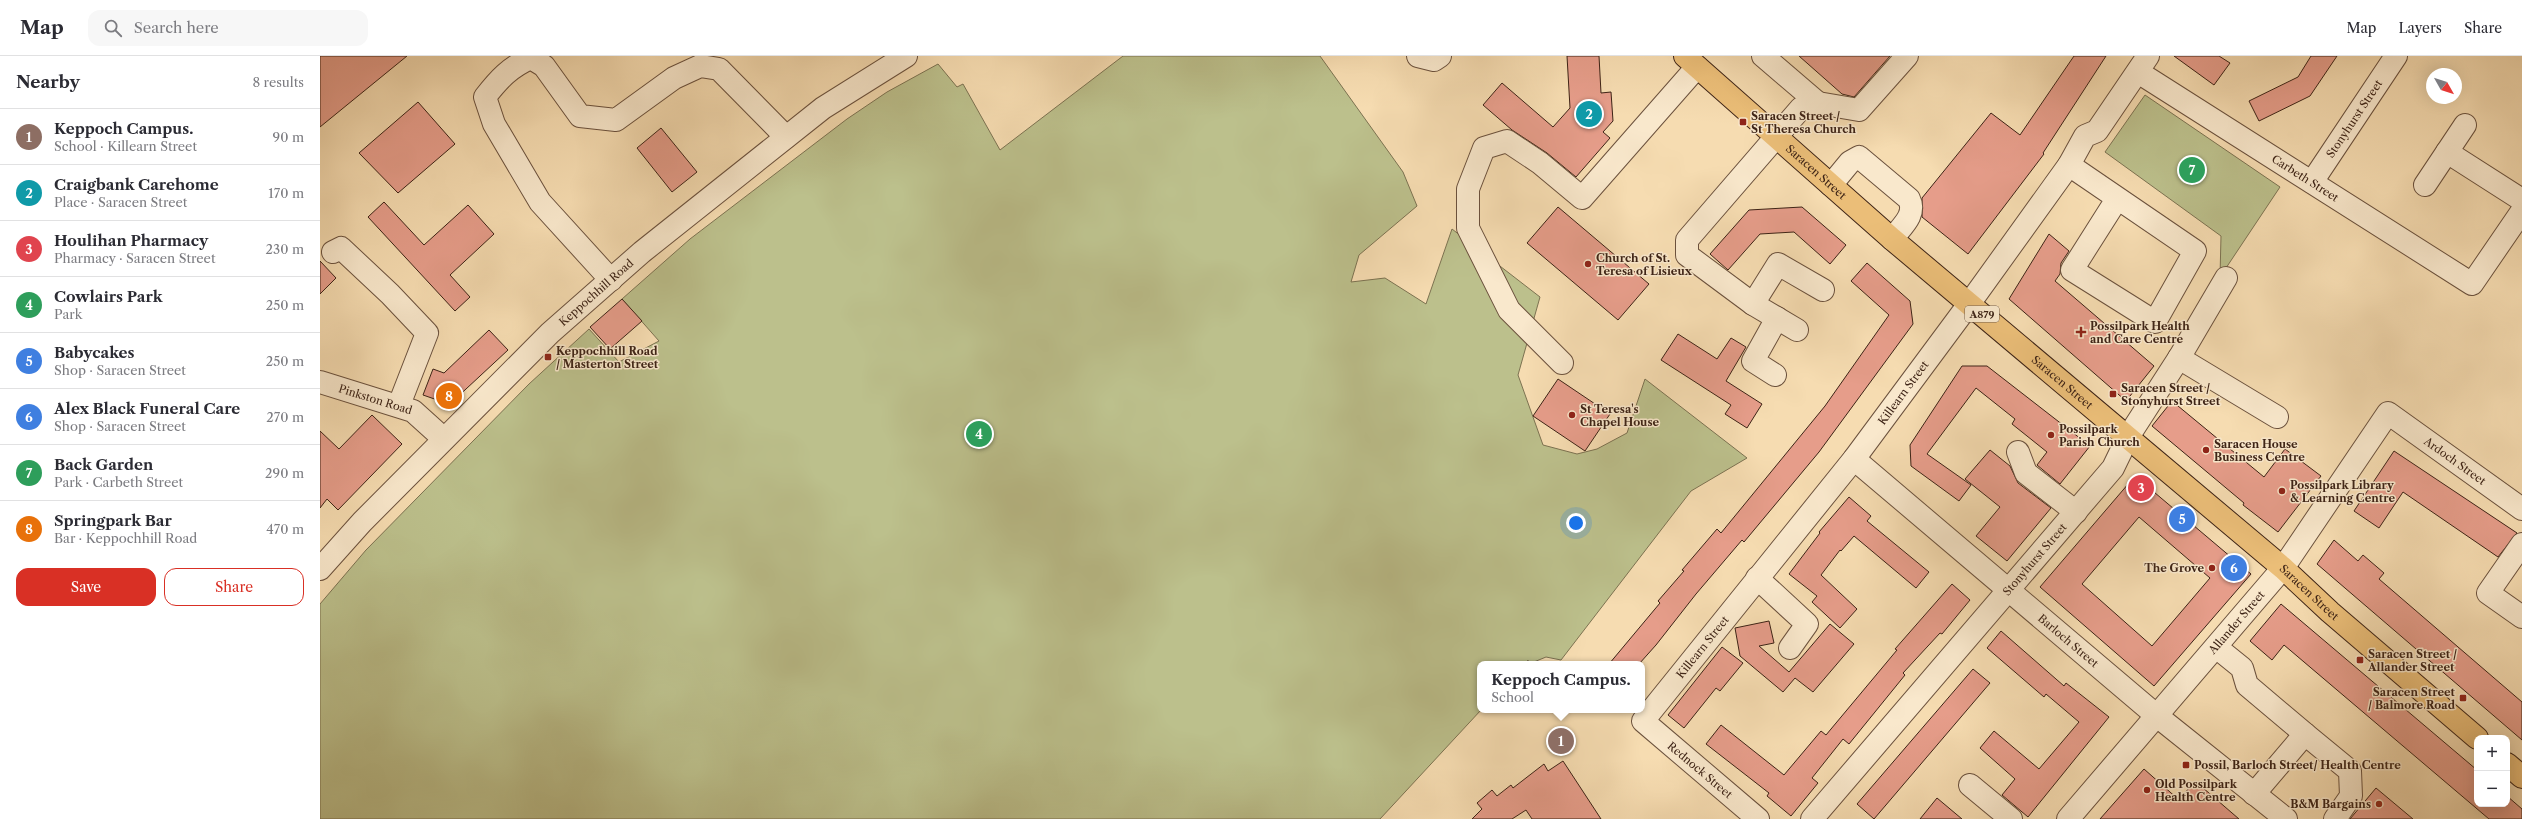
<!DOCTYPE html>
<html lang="en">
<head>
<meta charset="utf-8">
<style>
  :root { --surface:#fff; --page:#f7f7f7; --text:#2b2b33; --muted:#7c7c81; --line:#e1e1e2; --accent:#d93025 }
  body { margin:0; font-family:"Libre Caslon Text",serif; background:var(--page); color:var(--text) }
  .controls { position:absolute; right:12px; bottom:12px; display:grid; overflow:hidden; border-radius:8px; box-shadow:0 4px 16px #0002 }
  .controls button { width:36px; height:36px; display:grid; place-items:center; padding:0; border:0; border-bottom:1px solid var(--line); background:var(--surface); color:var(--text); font:20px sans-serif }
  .compass { position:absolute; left:2106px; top:12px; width:36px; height:36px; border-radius:50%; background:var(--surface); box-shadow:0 4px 16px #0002; rotate:129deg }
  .you { position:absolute; left:1256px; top:467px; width:14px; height:14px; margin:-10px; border:3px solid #fff; border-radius:50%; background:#1a73e8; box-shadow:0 0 0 6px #1a73e833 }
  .badge { display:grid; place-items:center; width:26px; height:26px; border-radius:50%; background:var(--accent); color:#fff; font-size:13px; font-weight:700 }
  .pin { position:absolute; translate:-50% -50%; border:2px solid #fff; box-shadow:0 1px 4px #0006 }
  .popup { position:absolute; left:1157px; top:605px; width:168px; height:52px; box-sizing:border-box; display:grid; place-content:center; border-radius:8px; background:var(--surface); filter:drop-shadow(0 1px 3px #0005); font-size:13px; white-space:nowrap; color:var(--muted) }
  .popup b { font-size:15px; color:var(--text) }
  .popup::after { content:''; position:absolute; left:50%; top:100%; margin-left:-8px; border:8px solid transparent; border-top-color:var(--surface) }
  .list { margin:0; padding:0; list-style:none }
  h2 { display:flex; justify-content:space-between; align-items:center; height:52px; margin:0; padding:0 16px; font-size:17px }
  h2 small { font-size:13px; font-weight:400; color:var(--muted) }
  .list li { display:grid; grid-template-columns:26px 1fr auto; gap:12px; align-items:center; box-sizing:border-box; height:56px; padding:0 16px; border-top:1px solid var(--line) }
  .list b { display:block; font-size:15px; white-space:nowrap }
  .list p { margin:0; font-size:13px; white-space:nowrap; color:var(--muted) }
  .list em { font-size:13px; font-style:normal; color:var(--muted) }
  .actions { display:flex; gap:8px; padding:12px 16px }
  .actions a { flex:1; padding:9px 0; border:1px solid var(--accent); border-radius:12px; text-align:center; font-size:14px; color:var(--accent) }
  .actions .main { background:var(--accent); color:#fff }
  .icon { flex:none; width:22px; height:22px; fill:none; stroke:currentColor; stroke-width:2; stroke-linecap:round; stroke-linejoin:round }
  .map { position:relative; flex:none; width:2202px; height:763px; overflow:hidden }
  header { display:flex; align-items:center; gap:24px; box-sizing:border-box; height:56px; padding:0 20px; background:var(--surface); border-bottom:1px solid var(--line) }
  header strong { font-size:19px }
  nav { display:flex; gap:22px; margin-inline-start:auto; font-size:14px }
  .search { width:280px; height:36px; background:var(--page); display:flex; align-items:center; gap:10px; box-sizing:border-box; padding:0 14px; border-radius:12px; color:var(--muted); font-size:15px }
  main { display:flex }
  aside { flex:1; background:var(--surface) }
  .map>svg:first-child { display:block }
</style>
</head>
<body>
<header>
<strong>Map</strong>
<div class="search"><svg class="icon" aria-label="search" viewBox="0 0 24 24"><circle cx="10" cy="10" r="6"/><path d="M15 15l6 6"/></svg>Search here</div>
<nav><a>Map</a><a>Layers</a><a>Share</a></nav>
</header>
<main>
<aside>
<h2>Nearby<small>8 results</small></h2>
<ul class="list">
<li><span class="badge" style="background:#8d6e63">1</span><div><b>Keppoch Campus.</b><p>School · Killearn Street</p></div><em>90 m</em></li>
<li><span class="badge" style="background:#0f9aa8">2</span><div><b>Craigbank Carehome</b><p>Place · Saracen Street</p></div><em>170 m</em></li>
<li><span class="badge" style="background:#e0444e">3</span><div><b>Houlihan Pharmacy</b><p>Pharmacy · Saracen Street</p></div><em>230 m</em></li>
<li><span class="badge" style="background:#2e9e5b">4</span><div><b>Cowlairs Park</b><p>Park</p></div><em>250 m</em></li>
<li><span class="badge" style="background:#3f7fe0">5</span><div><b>Babycakes</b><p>Shop · Saracen Street</p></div><em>250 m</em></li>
<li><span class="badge" style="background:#3f7fe0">6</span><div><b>Alex Black Funeral Care</b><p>Shop · Saracen Street</p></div><em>270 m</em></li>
<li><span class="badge" style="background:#2e9e5b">7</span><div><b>Back Garden</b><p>Park · Carbeth Street</p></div><em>290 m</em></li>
<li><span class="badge" style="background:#e8710a">8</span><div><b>Springpark Bar</b><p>Bar · Keppochhill Road</p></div><em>470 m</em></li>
</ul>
<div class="actions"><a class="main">Save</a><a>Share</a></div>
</aside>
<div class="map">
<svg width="2202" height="763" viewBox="0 0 2202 763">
  <rect width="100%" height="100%" fill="#f6dcb1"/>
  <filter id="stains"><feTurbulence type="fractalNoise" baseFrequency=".005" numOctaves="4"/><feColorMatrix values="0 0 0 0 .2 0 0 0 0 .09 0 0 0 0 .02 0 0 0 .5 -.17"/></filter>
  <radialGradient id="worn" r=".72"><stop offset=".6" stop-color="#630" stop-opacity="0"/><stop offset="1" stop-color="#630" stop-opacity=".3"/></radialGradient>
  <g fill="#bcc08c" stroke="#7c7251">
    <polygon points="803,0 1000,0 1083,116 1097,150 1039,199 1031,226 1065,222 1106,248 1132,173 1220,241 1198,319 1223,389 1257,398 1277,393 1307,377 1325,323 1427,402 1371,435 1241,604 1226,601 1209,608 1208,604 1205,608 1160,608 1161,654 1060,763 0,763 0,548 46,494 209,328 269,273 299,306 339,285 302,243 370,183 527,63 567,36 618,8 637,31 643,28 680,94"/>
    <polygon points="1825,39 1960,131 1900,221 1901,180 1785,96"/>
  </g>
  <g fill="#e69d8a" stroke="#3d2316" fill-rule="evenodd">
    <polygon points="0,0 87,0 0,71"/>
    <polygon points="1247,0 1279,0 1281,37 1291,36 1293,65 1283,76 1290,82 1256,121 1227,97 1192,74 1163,49 1182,27 1233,71 1250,52"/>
    <polygon points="1479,0 1570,0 1534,41 1522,38"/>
    <polygon points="1754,0 1786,0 1723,97 1724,98 1648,198 1602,161 1602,142 1671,57 1700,79"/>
    <polygon points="1854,0 1899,0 1910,7 1894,29"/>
    <polygon points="1991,0 2017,0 1990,40 1939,65 1929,45 1978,21"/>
    <polygon points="98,46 135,88 78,137 39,97"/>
    <polygon points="341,72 377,116 352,136 317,92"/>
    <polygon points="64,146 104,189 148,149 174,178 130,219 150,241 135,255 48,161"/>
    <polygon points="1238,151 1329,228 1298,264 1207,187"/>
    <polygon points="1482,151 1526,189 1510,208 1474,176 1440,178 1408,214 1390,198 1429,154"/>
    <polygon points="1729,178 1749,195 1741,207 1740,218 1735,225 1834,310 1806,345 1689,243"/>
    <polygon points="0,205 16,222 0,238"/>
    <polygon points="1547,207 1590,245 1593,268 1499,396 1424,486 1422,484 1376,538 1336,589 1319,608 1289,608 1340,547 1338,545 1364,515 1362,514 1397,473 1401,477 1505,350 1569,259 1531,225"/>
    <polygon points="302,243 322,265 290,293 270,271"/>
    <polygon points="169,274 188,294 132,346 126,347 103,339 113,313 124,317"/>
    <polygon points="1358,278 1397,303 1411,282 1426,291 1406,325 1442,348 1427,372 1405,358 1411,349 1341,304"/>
    <polygon points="1642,310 1667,310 1770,390 1740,428 1717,409 1727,396 1692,368 1695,363 1656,332 1607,398 1651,429 1639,445 1591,410 1590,389"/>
    <polygon points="1238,323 1290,358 1265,395 1213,360"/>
    <polygon points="1852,345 1944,421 1965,393 2001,420 1958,476 1923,449 1924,447 1832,370"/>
    <polygon points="52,359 82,388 18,454 7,443 0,452 0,375 19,393"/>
    <polygon points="1670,394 1690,410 1698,427 1731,452 1687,505 1656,480 1680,451 1645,423"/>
    <polygon points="2074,395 2197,477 2178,501 2083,436 2059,472 2034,455"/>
    <path d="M1815 420 1931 518 1834 630 1720 531ZM1819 461 1890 522 1832 590 1762 528Z"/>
    <polygon points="1529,441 1551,460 1547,465 1609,516 1596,532 1534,480 1521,495 1520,494 1501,519 1537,553 1520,572 1492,546 1497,540 1469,518 1500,477 1499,476"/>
    <polygon points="2014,484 2038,505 2043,499 2064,517 2059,523 2202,646 2202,684 1997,508"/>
    <polygon points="1632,528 1650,544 1622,578 1620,577 1583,617 1585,619 1529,688 1523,683 1492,722 1498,727 1471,760 1447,740 1449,737 1386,688 1401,669 1464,719 1501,675 1506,679 1577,594 1575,593"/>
    <polygon points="1961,548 2157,714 2157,748 2187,748 2187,740 2202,753 2202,763 2169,763 1964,589 1952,604 1930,585"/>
    <polygon points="1449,565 1454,587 1439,590 1469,616 1510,568 1534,588 1493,636 1475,622 1463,636 1420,600 1415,572"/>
    <polygon points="1681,575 1744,630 1746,627 1789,661 1708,761 1682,739 1695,723 1660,692 1674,675 1719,713 1759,666 1726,638 1724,641 1667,592"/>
    <polygon points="1402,591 1423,607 1400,635 1396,632 1364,672 1348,659"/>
    <polygon points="1653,613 1670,627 1554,763 1537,748"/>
    <polygon points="1243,705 1281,763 1212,763 1206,754 1192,763 1152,763 1162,753 1157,747 1172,734 1177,740 1191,729 1193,732 1224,708 1228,715"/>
    <polygon points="1824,713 1859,744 1875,725 1919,763 1780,763"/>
    <polygon points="2056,732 2093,763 2030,763"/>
    <polygon points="1617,742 1642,763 1600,763"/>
  </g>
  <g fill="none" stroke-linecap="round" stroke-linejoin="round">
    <defs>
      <g id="minor">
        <polyline points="1098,0 1114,4 1120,0"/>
        <polyline points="1443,0 1498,47"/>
        <path id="s1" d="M1818 16 2152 228 2202 155"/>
        <polyline points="2127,96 2202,144"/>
        <polyline points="1749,109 1875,195 1835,266 1752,214 1797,143"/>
        <path id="s2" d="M1992 126 2076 0"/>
        <path d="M1511 129 1530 106 1539 101 1589 143C1597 159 1581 171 1572 183"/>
        <polyline points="2105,129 2145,69"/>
        <polyline points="13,196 21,192 70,238 107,277 79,349"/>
        <path d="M291 224 220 146 174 68 165 41C179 23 190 11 211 2L224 10 260 60 296 64 354 22 380 10 399 13 466 81"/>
        <polyline points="1433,248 1458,208 1503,234"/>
        <polyline points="1477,274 1433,248 1367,199 1367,184 1481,52 1498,47 1539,54 1587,0"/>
        <polyline points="1859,302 1957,361"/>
        <polyline points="1242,307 1189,254 1148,172 1148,133 1164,92 1187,85 1220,107 1262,142 1377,11"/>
        <polyline points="1455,319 1433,305 1457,262"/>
        <path id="s3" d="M0 326 93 355 124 383"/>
        <polyline points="1698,396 1706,417 1756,456"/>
        <path id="s4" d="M1534 403 1837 660 1966 763"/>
        <polyline points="2202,488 2168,537 2202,561"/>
        <path id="s5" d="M0 513 42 466 230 277 322 196 503 52 586 0"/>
        <polyline points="1437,522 1487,568 1470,592"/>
        <polyline points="1896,591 1922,612 1927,629 1985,678 1934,738"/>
        <polyline points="1985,678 2030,715 2031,740 2015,763"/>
        <polyline points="1650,729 1691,763"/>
        <path id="s6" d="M1438 763 1323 665 1534 403 1649 248 1749 109 1765 80 1777 75 1828 0"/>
        <path id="s7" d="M1492 763 1793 412 1808 381 1859 302 1906 222"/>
        <path id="s8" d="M1748 763 1963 512 2068 357 2202 453"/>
      </g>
      <g id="major">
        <path id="s9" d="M1365 0 1572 183 1963 512 2010 556 2157 682"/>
        <polyline points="2187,708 2202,721"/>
      </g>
    </defs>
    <use href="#minor" stroke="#6b513d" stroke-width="24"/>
    <use href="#major" stroke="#3d2316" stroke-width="24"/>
    <use href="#minor" stroke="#f9e8cc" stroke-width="22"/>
    <use href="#major" stroke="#ebbe78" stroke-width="22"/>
  </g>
  <g fill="#8f2418" stroke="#f9e8cc" stroke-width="1.5">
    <rect x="1419" y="62" width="8" height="8" rx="2"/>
    <circle cx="1268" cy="208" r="4"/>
    <path d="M1759 270h4v4h4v4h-4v4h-4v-4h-4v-4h4z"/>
    <rect x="224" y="297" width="8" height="8" rx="2"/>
    <rect x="1789" y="334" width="8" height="8" rx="2"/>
    <circle cx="1252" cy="359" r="4"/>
    <circle cx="1731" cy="379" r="4"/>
    <circle cx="1886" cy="394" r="4"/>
    <circle cx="1962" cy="435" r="4"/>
    <circle cx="1892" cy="512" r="4"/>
    <rect x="2036" y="600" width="8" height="8" rx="2"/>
    <rect x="2139" y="638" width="8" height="8" rx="2"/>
    <rect x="1862" y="705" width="8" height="8" rx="2"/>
    <circle cx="1827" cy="734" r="4"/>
    <circle cx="2059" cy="748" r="4"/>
  </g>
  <g text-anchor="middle" stroke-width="3" stroke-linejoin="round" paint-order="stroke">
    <rect fill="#f9e8cc" stroke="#755e4d" stroke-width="1" x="1645" y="250" width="34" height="16" rx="3"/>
    <g font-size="10" font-weight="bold" fill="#3d2316">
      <text x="1662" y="262">A879</text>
    </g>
    <g font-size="11" font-weight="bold" fill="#3d2316" stroke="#f9e8cc" text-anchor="start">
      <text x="1431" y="64">Saracen Street /<tspan x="1431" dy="13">St Theresa Church</tspan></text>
      <text x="1276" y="206">Church of St.<tspan x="1276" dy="13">Teresa of Lisieux</tspan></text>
      <text x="1770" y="274">Possilpark Health<tspan x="1770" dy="13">and Care Centre</tspan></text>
      <text x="236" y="299">Keppochhill Road<tspan x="236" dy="13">/ Masterton Street</tspan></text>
      <text x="1801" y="336">Saracen Street /<tspan x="1801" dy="13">Stonyhurst Street</tspan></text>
      <text x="1260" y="357">St Teresa's<tspan x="1260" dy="13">Chapel House</tspan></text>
      <text x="1739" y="377">Possilpark<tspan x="1739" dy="13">Parish Church</tspan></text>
      <text x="1894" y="392">Saracen House<tspan x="1894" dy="13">Business Centre</tspan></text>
      <text x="1970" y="433">Possilpark Library<tspan x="1970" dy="13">&amp; Learning Centre</tspan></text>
      <text x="1884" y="516" text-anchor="end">The Grove</text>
      <text x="2048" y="602">Saracen Street /<tspan x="2048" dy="13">Allander Street</tspan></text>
      <text x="2135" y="640" text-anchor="end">Saracen Street<tspan x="2135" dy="13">/ Balmore Road</tspan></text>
      <text x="1874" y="713">Possil, Barloch Street/ Health Centre</text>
      <text x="1835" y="732">Old Possilpark<tspan x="1835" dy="13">Health Centre</tspan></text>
      <text x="2051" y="752" text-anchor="end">B&amp;M Bargains</text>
    </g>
    <g font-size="11" fill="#3d2316" stroke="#f9e8cc">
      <text dy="4" stroke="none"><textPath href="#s2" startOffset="76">Stonyhurst Street</textPath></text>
      <text dy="4" stroke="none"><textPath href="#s9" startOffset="175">Saracen Street</textPath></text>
      <text dy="4" stroke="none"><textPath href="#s1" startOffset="198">Carbeth Street</textPath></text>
      <text dy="4" stroke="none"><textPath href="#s5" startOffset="391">Keppochhill Road</textPath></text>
      <text dy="4" stroke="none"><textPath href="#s9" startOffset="499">Saracen Street</textPath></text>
      <text dy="4" stroke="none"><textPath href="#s6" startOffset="570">Killearn Street</textPath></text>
      <text dy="4" stroke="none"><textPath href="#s3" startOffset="58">Pinkston Road</textPath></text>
      <text dy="4" stroke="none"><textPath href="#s8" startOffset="600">Ardoch Street</textPath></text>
      <text dy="4" stroke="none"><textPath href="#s7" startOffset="342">Stonyhurst Street</textPath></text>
      <text dy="4" stroke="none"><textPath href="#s9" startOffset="823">Saracen Street</textPath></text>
      <text dy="4" stroke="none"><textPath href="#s8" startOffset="259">Allander Street</textPath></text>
      <text dy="4" stroke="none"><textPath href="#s4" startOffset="281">Barloch Street</textPath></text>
      <text dy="4" stroke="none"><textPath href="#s6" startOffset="246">Killearn Street</textPath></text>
      <text transform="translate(1380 714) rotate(40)" y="4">Rednock Street</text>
    </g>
  </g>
  <rect width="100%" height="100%" filter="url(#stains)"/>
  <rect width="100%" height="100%" fill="url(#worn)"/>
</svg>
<div class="controls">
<button>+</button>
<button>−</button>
</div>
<svg class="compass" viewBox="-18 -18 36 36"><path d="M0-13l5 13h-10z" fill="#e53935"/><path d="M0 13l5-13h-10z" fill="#7c7c81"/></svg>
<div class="you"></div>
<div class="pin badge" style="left:1241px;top:685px;background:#8d6e63">1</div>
<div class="popup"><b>Keppoch Campus.</b>School</div>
<div class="pin badge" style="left:1269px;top:58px;background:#0f9aa8">2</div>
<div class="pin badge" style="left:1821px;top:432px;background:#e0444e">3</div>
<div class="pin badge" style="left:659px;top:378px;background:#2e9e5b">4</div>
<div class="pin badge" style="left:1862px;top:463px;background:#3f7fe0">5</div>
<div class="pin badge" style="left:1914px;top:512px;background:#3f7fe0">6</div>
<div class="pin badge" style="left:1872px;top:114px;background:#2e9e5b">7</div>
<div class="pin badge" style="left:129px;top:340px;background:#e8710a">8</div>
</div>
</main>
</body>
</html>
